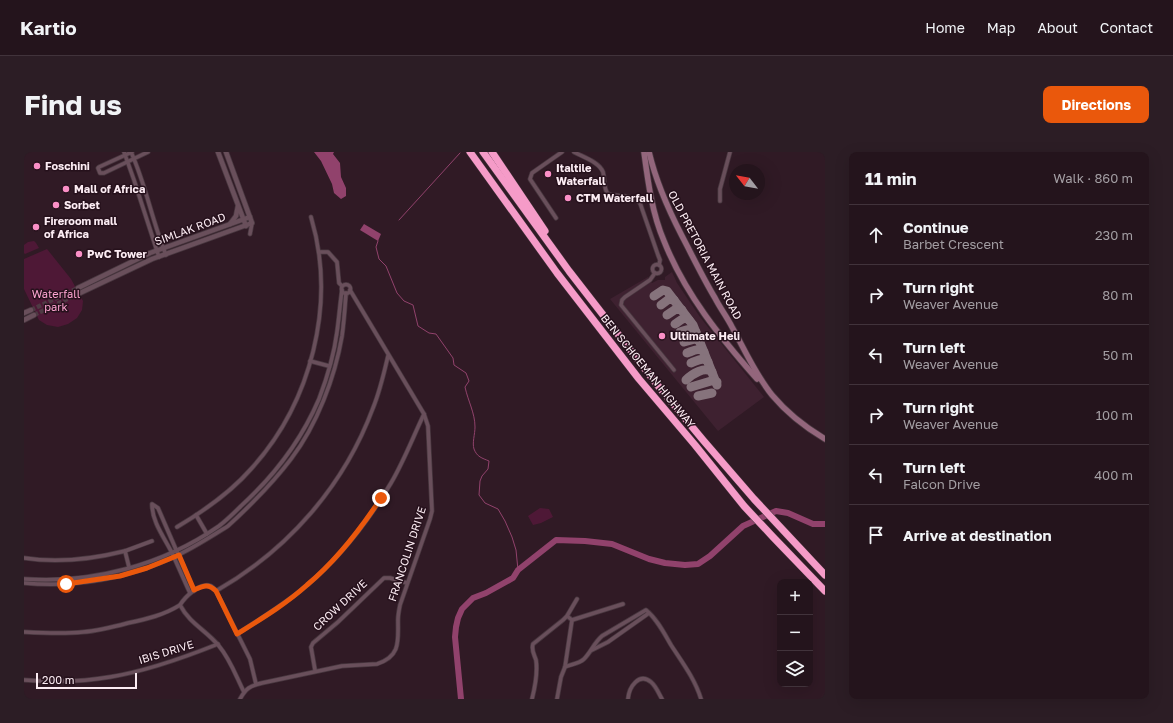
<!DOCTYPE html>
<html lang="en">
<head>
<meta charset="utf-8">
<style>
  :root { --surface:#24141c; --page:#2c1d25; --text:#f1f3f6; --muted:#a39ea3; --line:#41333b; --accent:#ea580c }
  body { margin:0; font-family:"Golos Text",sans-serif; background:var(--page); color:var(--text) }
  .controls { position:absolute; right:12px; bottom:12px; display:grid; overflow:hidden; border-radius:8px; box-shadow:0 4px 16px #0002 }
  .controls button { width:36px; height:36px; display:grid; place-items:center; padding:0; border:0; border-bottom:1px solid var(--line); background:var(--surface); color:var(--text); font:20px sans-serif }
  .compass { position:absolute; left:705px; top:12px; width:36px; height:36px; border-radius:50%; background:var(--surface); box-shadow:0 4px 16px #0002; rotate:301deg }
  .scale { position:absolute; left:12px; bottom:10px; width:101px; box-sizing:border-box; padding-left:4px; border:2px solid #fcecf3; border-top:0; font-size:11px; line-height:14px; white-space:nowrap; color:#fcecf3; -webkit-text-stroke:3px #26111c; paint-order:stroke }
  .stop { position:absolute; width:12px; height:12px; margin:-9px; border:3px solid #ea580c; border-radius:50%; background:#fff }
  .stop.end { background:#ea580c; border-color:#fff; box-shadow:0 1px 4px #0008 }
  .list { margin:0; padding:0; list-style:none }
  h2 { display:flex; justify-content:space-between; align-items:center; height:52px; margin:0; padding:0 16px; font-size:17px }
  h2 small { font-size:13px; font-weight:400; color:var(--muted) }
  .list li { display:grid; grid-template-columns:26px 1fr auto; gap:12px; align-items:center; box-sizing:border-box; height:60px; padding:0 16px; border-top:1px solid var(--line) }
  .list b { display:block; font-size:15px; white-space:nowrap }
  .list p { margin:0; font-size:13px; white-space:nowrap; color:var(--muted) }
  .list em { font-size:13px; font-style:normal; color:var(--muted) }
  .icon { flex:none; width:22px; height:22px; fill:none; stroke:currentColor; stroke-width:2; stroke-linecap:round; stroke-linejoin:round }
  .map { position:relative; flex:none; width:801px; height:547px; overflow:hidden; border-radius:8px }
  header { display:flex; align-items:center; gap:24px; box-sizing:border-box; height:56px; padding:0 20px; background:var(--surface); border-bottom:1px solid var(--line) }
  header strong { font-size:19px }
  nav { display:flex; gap:22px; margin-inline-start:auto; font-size:14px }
  .intro { display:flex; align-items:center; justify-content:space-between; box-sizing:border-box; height:96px; padding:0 24px }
  h1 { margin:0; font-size:28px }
  .button { padding:10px 18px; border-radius:8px; background:var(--accent); color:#fff; font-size:14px; font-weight:700 }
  main { display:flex; gap:24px; padding:0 24px }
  aside { flex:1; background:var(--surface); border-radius:8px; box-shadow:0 4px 16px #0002 }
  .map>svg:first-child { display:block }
</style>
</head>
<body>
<header>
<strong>Kartio</strong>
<nav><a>Home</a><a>Map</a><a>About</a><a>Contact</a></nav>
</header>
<div class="intro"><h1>Find us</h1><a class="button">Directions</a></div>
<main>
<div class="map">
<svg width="801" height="547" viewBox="0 0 801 547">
  <rect width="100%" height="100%" fill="#301a25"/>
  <polygon fill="#3e2130" points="648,120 653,131 676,165 740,245 694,279 586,147 624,125 628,131 634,128 641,128 641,125"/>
  <g fill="#4e1836">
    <polygon points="10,89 12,91 15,96 1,102 0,101 0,93 4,90"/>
    <polygon points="23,97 47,127 59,149 58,158 53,166 44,172 34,175 23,173 15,168 0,137 0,107"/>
    <polygon points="516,356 525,357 529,365 517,371 509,373 504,364"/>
  </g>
  <g fill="#91426c">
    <polygon points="290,0 310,0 309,2 316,11 317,25 322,36 322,44 317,47 310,41 308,32 297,9"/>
    <polygon points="340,72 357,82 354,89 336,78"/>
  </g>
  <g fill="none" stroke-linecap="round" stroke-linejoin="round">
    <g stroke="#91426c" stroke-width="1">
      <polyline points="375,68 436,1"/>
      <path d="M354 89 352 95 355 107 362 114 373 141 380 149 389 153 394 174 405 181 412 182 429 206 430 213 442 221 445 229 441 235C444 249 451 261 451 275 451 282 448 291 450 297 453 305 458 306 465 309L464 317 458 324 456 329 455 343 461 351 474 357 481 369 488 385 492 398 494 418"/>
    </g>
    <polyline stroke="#91426c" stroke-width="6" points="437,547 431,485 432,475 434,466 438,457 449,446 462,441 489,426 494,418 532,388 561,389 588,392 625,407 641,411 661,413 674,412 686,404 719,374 752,359 764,361 789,372 801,372"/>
    <g stroke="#86737c" stroke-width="9">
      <polyline points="630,144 639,138 643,139 669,173 693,233"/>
      <polyline points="637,153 645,147 650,148"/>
      <polyline points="643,163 652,157 658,158"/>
      <path d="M651 172C656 169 660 164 665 168"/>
      <path d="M656 180C662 178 668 175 672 180"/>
      <polyline points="660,190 671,187 676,189"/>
      <path d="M663 201C669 199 675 195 680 200"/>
      <path d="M667 211C673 209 680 204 684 210"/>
      <path d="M662 228C668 222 681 214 688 220"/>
      <polyline points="667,235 687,229 690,229 693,230"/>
      <polyline points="674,244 688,241"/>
    </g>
    <g stroke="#4f3a44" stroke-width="4.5" stroke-dasharray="4.5 2" stroke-linecap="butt">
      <polyline points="7,158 54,136"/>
      <polyline points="10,163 56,141"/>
    </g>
    <defs>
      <g id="minor">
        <polyline points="100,0 110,28 135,105"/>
        <path d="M107 0C122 33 128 69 142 103"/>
        <polyline points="108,0 75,15 74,16 76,21 80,21 124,0"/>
        <path d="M550 0C559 5 575 10 579 20 581 27 579 36 584 42 595 45 608 42 616 51L634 103 636 108 635 113"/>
        <polyline points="696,49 696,37 706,0"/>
        <polyline points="532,66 506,27 508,21 538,0"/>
        <polyline points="226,82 228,71"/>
        <polyline points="295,100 304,100 313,110 315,131 318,134"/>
        <circle cx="633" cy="117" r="4.5"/>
        <polyline points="631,121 626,128 601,145 598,148 597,153 650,218"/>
        <circle cx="322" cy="137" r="4.5"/>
        <polyline points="286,209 305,214"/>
        <polyline points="172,363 183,382"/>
        <path d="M153 375C180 359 206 341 227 317 287 251 313 152 287 65"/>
        <polyline points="101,399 128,389"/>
        <path d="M0 406C32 411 69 407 101 399L105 415"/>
        <path d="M0 427C68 432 139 413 195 374 203 368 210 361 217 354 250 324 277 289 295 247 303 226 310 203 313 180 315 166 316 152 318 138"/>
        <path d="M0 431C52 436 107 426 154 403 171 395 188 384 204 374 227 353 248 332 267 307 293 273 311 225 318 184 320 170 321 155 322 141"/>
        <path d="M192 439C264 398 320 334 349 256 356 239 360 221 364 204"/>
        <path d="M166 441C160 428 154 414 148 401 140 385 128 370 128 352L134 356 170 439"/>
        <polyline points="548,468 599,452"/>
        <path d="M0 480C20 481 39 482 59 480 74 479 89 475 104 471 123 467 140 463 156 453"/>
        <path d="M213 482C232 470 252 457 271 443 310 413 342 373 367 331 380 309 389 285 400 262"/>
        <polyline points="568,498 584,490 625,461"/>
        <polyline points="541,515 548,468 543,464"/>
        <polyline points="291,518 287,495 289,491 314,470 360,426 366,426 383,431"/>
        <path d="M0 528C28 530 58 530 86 525 123 519 159 506 194 492"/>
        <path d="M220 540C212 524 206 507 195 494 182 478 166 472 156 453 161 445 176 430 187 434 188 435 191 437 192 439L226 507 232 532"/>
        <path d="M216 547C222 536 226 534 238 531L318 514 353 512C377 504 374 489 374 468 374 463 375 458 376 453L406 367 408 359 404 274 400 262 326 138"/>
        <path d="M508 547C511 535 514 521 512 508 510 502 507 498 509 492L539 468 543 464 553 447"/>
        <path d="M533 547 537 525 541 515C547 512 555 512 560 507 567 500 570 491 578 484L622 458C633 467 640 481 647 493 658 510 671 527 677 547"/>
        <path d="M604 547C605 535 615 520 627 530 632 534 635 542 638 547"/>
      </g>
      <g id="tertiary">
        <polyline points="194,0 222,74"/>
        <polyline points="206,72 212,64 214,54"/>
        <polyline points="54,136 126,101 226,65"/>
        <polyline points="56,141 128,107 228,71 202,0"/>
        <polyline points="0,161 7,158"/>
        <polyline points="0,168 10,163"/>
      </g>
      <g id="secondary">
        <path d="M620 0C624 30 628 61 640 89 661 142 696 185 733 227"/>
        <path d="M625 0C632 30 644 57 658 84 669 105 679 126 691 146 696 156 703 165 708 175 721 198 731 222 748 243 763 261 781 275 801 287"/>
      </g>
      <g id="motorway">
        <polyline points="446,0 533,121 615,227 671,293 720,354 749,385 801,439"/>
        <polyline points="459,0 545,119 635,235 679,288 730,347 801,423"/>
        <polyline points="468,0 521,79"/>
      </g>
    </defs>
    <use href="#minor" stroke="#493840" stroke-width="5"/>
    <use href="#tertiary" stroke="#493840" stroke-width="6"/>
    <use href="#secondary" stroke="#493840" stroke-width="7"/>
    <use href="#motorway" stroke="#493840" stroke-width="8"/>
    <use href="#minor" stroke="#694f5b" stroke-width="3.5"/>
    <use href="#tertiary" stroke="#694f5b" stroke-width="4.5"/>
    <use href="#secondary" stroke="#93667c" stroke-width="5.5"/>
    <use href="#motorway" stroke="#f59bc8" stroke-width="7"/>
  </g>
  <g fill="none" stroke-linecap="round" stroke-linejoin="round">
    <path stroke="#ea580c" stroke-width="5" d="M42 432 96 424 123 416 155 403 170 438C179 434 184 431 192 439L213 482C237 467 262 452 283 433 313 408 336 378 357 346"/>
  </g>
  <g fill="#fa8fc6" stroke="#26111c" stroke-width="1.5">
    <circle cx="13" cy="14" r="4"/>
    <circle cx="524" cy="22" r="4"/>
    <circle cx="42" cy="37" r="4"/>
    <circle cx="544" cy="46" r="4"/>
    <circle cx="32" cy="53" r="4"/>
    <circle cx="12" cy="75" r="4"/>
    <circle cx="55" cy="102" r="4"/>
    <circle cx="638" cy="184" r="4"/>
  </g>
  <g text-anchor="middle" stroke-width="3" stroke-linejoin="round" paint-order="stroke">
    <g font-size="11" font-weight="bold" fill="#fcecf3" stroke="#26111c" text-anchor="start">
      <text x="21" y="18">Foschini</text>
      <text x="532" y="20">Italtile<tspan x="532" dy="13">Waterfall</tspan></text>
      <text x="50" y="41">Mall of Africa</text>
      <text x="552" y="50">CTM Waterfall</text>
      <text x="40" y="57">Sorbet</text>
      <text x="20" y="73">Fireroom mall<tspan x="20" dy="13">of Africa</tspan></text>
      <text x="63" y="106">PwC Tower</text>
      <text x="646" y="188">Ultimate Heli</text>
    </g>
    <g font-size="11" fill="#fcecf3" stroke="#26111c">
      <text transform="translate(166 77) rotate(-20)" y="4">SIMLAK ROAD</text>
      <text transform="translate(681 103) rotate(62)" y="4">OLD PRETORIA MAIN ROAD</text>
      <text transform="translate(624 219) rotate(51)" y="4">BEN SCHOEMAN HIGHWAY</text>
      <text transform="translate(383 402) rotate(-72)" y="4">FRANCOLIN DRIVE</text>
      <text transform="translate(316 453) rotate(-43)" y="4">CROW DRIVE</text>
      <text transform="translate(142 500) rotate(-17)" y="4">IBIS DRIVE</text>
    </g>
    <g font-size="11" fill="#fda4d0" stroke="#26111c">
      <text x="32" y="146">Waterfall<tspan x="32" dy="13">park</tspan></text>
    </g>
  </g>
</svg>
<div class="controls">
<button>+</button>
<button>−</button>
<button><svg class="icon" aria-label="layers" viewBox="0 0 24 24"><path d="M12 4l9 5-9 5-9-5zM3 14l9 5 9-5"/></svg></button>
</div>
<svg class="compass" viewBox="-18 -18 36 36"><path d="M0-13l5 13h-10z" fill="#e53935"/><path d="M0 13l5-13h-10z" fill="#a39ea3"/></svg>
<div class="scale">200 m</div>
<div class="stop" style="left:42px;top:432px"></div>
<div class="stop end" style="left:357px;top:346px"></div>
</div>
<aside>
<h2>11 min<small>Walk · 860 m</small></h2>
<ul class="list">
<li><svg class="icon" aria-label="ahead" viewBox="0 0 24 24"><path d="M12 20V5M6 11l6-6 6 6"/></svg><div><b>Continue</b><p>Barbet Crescent</p></div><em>230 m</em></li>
<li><svg class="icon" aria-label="right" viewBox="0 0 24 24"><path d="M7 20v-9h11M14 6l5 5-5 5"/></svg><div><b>Turn right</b><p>Weaver Avenue</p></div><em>80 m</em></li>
<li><svg class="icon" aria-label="left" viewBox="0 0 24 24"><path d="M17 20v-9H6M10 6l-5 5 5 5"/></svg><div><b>Turn left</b><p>Weaver Avenue</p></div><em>50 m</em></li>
<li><svg class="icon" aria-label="right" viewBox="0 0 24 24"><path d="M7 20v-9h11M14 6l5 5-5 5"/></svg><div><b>Turn right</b><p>Weaver Avenue</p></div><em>100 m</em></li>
<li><svg class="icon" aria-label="left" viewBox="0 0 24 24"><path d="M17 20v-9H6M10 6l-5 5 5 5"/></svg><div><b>Turn left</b><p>Falcon Drive</p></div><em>400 m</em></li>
<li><svg class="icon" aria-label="arrive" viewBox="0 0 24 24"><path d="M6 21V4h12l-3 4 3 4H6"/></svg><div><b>Arrive at destination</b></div></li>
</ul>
</aside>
</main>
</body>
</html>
